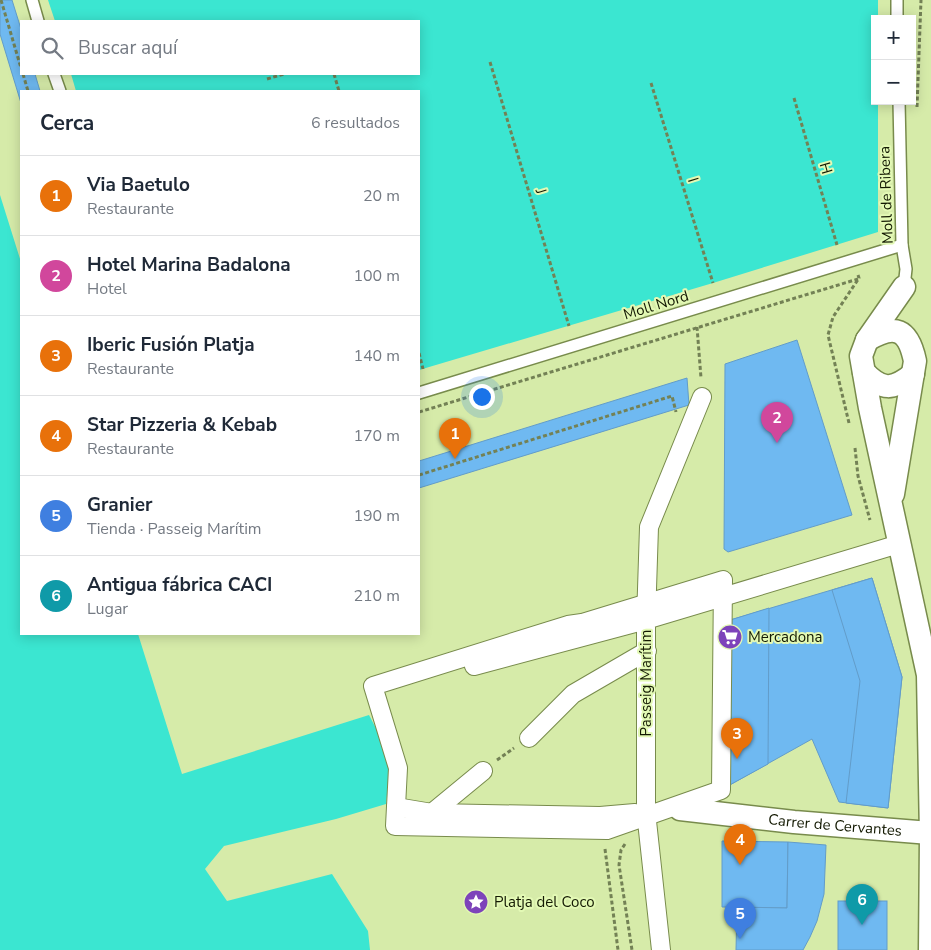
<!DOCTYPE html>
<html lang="es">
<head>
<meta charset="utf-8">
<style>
  :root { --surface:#fff; --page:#f6f6f7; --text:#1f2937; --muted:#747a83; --line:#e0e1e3; --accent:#b45309 }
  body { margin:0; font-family:"Nunito Sans",sans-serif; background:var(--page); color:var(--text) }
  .controls { position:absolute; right:15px; top:15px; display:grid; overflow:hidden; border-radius:0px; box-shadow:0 2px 12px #0003 }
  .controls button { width:45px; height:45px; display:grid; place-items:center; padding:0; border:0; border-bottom:1px solid var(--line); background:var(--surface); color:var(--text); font:25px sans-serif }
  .you { position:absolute; left:481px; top:396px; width:18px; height:18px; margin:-12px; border:4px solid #fff; border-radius:50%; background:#1a73e8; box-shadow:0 0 0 8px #1a73e833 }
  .badge { display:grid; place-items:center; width:32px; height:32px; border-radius:50%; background:var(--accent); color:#fff; font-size:16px; font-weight:700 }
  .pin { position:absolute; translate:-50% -41px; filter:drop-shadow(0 1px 2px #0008) }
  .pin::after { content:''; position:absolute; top:26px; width:18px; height:15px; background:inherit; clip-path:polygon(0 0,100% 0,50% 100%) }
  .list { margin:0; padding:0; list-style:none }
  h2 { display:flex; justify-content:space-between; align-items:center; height:65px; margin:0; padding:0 20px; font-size:21px }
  h2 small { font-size:16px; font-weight:400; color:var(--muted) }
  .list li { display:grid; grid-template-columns:32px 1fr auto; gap:15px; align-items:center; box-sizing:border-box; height:80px; padding:0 20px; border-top:1px solid var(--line) }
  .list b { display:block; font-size:19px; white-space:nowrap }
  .list p { margin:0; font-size:16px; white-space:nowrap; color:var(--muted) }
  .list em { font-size:16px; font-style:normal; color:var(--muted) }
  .icon { flex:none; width:28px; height:28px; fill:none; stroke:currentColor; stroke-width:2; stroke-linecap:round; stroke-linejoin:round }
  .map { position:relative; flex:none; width:931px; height:950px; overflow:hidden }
  .search { position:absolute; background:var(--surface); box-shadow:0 2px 12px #0003; left:20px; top:20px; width:400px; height:55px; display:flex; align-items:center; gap:12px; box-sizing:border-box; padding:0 18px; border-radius:0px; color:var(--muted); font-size:19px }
  .panel { position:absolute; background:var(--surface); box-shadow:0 2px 12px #0003; left:20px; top:90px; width:400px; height:545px; border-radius:0px }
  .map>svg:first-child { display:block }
</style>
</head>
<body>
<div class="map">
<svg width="931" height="950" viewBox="0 0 931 950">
  <rect width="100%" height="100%" fill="#d6eba9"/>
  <g fill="#3be6d1">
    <polygon points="48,0 878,0 878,19 875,19 875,101 878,101 878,232 713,283 419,370 419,91 76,91 71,74 419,74 419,21 55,21"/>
    <polygon points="0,195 21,262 21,634 138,634 182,774 369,715 391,757 386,804 336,819 224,846 205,869 227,901 332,874 368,931 370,950 0,950"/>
  </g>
  <g fill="#6fb9f1" stroke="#629cc9">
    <polygon points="0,0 12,0 21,29 21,74 35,74 40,91 21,91 21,103 0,34"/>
    <polygon points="797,340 852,515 728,552 724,549 725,364"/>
    <polygon points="687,378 689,405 419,488 419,461"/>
    <polygon points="872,578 902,677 888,808 839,802 812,739 726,787 727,621"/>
    <polygon points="872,578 902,677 888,808 846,803 860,681 832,590"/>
    <polygon points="769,608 768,764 726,787 727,621"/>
    <polygon points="722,841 788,842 787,908 722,907"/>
    <polygon points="788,842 826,845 824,894 817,921 810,937 803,950 736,950 737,907 787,908"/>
    <rect x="838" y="901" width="49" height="49"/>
  </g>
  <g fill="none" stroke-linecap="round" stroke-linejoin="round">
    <defs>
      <g id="service">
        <polyline points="32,0 38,21"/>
        <polyline points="897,0 897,19"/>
        <polyline points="54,74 60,91"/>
        <polyline points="899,101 902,245 906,269 904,287"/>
        <polyline points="419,393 902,245"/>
      </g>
      <g id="pedestrian">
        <polygon points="723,580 721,790 607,830 395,826 398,768 373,686 568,625 582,623"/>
        <polyline points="474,666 646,620 649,527 702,397"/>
        <polyline points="529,738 573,694 647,651"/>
        <polyline points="396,807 432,813 600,816 635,813"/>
        <polyline points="432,813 483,771"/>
        <polyline points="661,950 646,812 646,620 899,544"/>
      </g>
      <g id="minor">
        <polyline points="904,287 867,340 861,356 870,408 928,675 931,836 930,950"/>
        <path d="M867 340C895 324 908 328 915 361L893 494"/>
        <path d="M864 372C882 391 893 390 913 374"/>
        <path id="s1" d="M680 809 794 822 930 833"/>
      </g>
    </defs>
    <use href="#service" stroke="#788b4c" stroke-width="14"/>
    <use href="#pedestrian" stroke="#788b4c" stroke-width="20"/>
    <use href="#minor" stroke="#788b4c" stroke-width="25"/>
    <g stroke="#738155" stroke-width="3" stroke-dasharray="4 2.5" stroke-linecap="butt">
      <polyline points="1,0 21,68"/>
      <polyline points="490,62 569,326"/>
      <polyline points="23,74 28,91"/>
      <polyline points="334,74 339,91"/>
      <polyline points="267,79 284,74"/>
      <polyline points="651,83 713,283"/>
      <polyline points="794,98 837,245"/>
      <polyline points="917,107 921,0"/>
      <polyline points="697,327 701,378"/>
      <polyline points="419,353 423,369"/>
      <polyline points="419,412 858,279"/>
      <polyline points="849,423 828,335 833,317 859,278 858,275"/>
      <polyline points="855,448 858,476 870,520"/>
      <polyline points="419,475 672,396 676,412"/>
      <polyline points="497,760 514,748"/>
      <polyline points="625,844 621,850 619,865 632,950"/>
      <polyline points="605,849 618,950"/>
    </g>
    <use href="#service" stroke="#fff" stroke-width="11"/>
    <use href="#pedestrian" stroke="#fff" stroke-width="18"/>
    <use href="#minor" stroke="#fff" stroke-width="22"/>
  </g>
  <defs>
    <symbol id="supermarket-disc" viewBox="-11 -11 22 22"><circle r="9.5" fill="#7d43ba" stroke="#e3f9b5"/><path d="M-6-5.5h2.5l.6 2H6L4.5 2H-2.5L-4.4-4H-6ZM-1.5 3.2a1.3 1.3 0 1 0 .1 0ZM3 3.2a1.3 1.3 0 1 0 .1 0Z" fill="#fff"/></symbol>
    <symbol id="sight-disc" viewBox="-11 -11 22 22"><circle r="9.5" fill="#7d43ba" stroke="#e3f9b5"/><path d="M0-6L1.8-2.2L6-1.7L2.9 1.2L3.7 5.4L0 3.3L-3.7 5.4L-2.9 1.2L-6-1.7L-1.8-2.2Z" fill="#fff"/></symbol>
  </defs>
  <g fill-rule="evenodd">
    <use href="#supermarket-disc" x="716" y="623" width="28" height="28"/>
    <use href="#sight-disc" x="462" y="888" width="28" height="28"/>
  </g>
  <g text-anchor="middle" stroke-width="4" stroke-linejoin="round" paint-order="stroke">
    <g font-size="15" fill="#131902" stroke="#e3f9b5">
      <text transform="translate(826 168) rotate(74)" y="5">H</text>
      <text transform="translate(693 180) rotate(73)" y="5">I</text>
      <text transform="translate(541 191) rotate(73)" y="5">J</text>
      <text transform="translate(886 195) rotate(-92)" y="5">Moll de Ribera</text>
      <text transform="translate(656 305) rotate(-17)" y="5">Moll Nord</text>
      <text transform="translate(646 683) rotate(-90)" y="5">Passeig Marítim</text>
      <text dy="5" stroke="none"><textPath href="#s1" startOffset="156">Carrer de Cervantes</textPath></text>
    </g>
    <g font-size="15" fill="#131902" stroke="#e3f9b5" text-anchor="start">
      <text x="748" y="642">Mercadona</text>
      <text x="494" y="907">Platja del Coco</text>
    </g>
  </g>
</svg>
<div class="controls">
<button>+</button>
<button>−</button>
</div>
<div class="you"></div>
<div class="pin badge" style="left:455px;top:459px;background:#e8710a">1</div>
<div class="pin badge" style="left:777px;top:443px;background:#d1479c">2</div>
<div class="pin badge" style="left:737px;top:759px;background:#e8710a">3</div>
<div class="pin badge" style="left:740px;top:865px;background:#e8710a">4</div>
<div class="pin badge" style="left:740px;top:939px;background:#3f7fe0">5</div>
<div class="pin badge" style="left:862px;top:925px;background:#0f9aa8">6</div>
<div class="search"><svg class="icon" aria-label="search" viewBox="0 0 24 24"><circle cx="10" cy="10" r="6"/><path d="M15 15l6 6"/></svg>Buscar aquí</div>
<section class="panel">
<h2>Cerca<small>6 resultados</small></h2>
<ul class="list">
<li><span class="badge" style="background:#e8710a">1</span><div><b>Via Baetulo</b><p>Restaurante</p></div><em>20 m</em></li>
<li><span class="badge" style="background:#d1479c">2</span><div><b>Hotel Marina Badalona</b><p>Hotel</p></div><em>100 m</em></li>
<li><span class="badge" style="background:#e8710a">3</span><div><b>Iberic Fusión Platja</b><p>Restaurante</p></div><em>140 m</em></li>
<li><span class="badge" style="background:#e8710a">4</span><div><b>Star Pizzeria &amp; Kebab</b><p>Restaurante</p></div><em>170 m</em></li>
<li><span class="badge" style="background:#3f7fe0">5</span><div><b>Granier</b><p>Tienda · Passeig Marítim</p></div><em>190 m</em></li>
<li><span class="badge" style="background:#0f9aa8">6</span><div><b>Antigua fábrica CACI</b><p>Lugar</p></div><em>210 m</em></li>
</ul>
</section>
</div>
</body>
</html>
